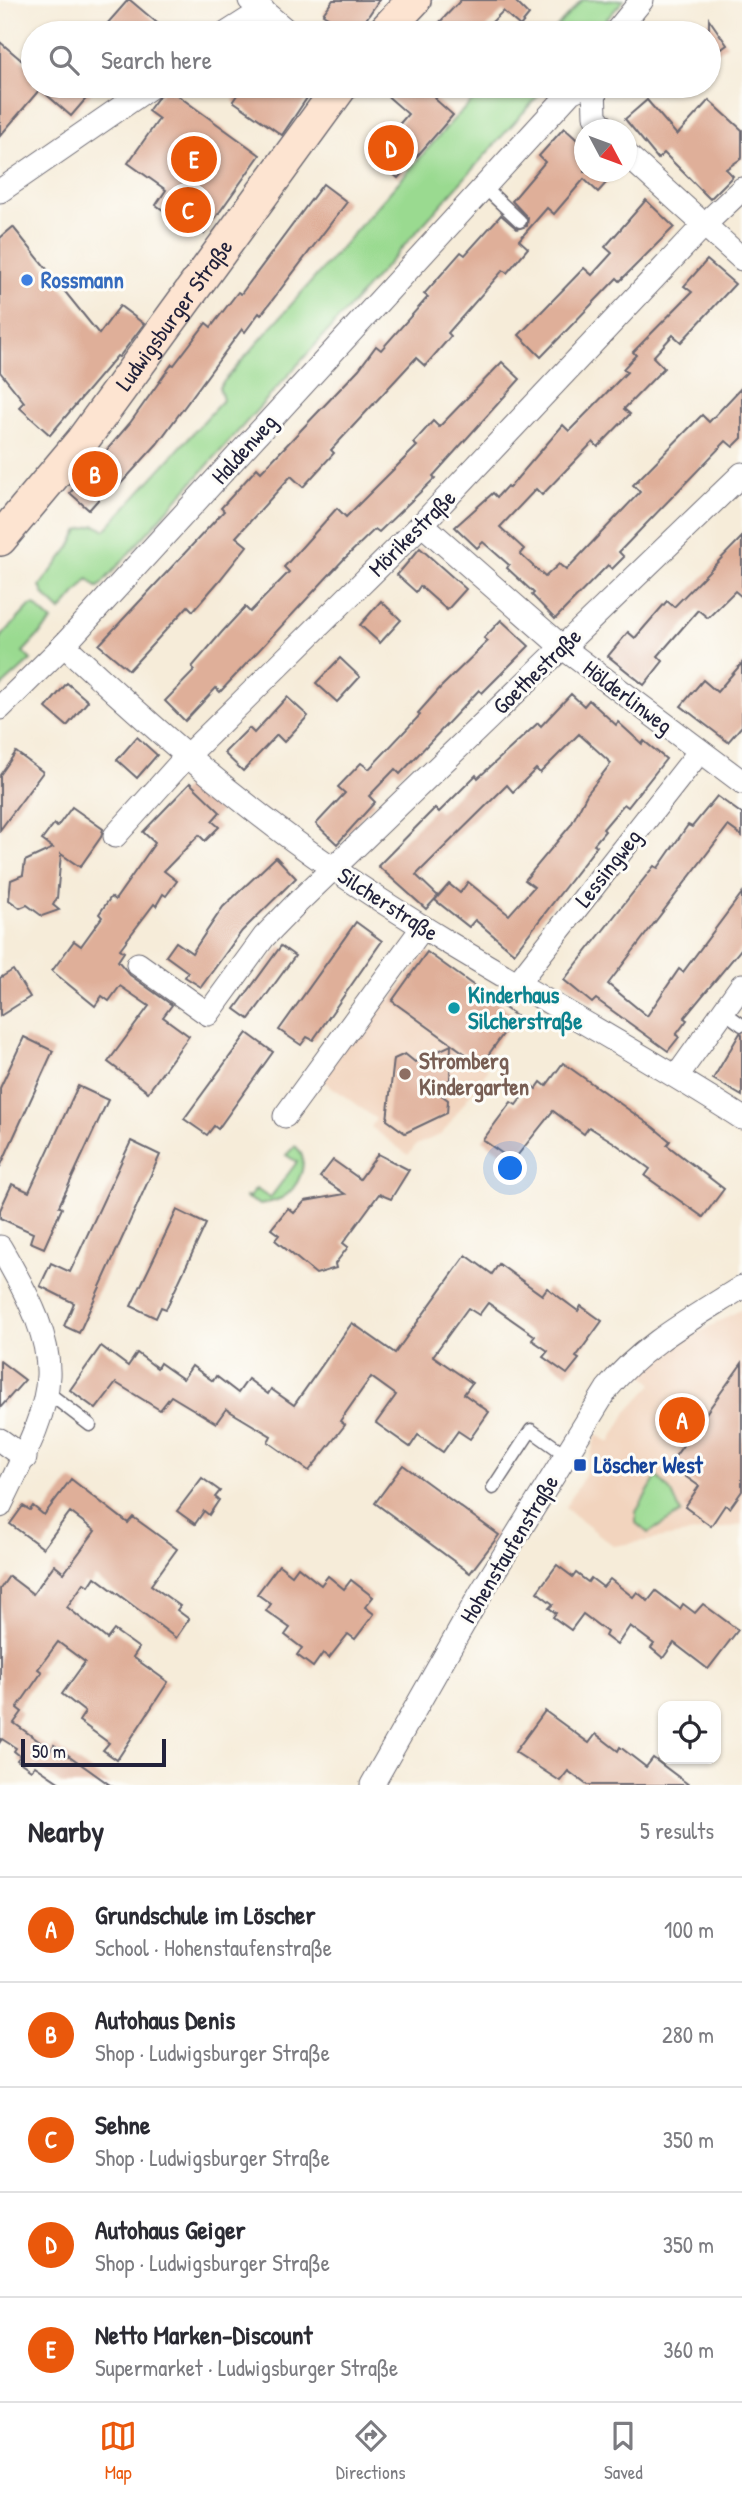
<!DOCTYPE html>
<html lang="en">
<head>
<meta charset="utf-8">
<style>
  :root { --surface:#fff; --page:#f2f2f3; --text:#2b2b33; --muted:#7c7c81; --line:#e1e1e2; --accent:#ea580c }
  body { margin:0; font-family:"Patrick Hand",sans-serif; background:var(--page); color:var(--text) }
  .controls { position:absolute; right:21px; bottom:21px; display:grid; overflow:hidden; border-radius:14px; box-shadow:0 2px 5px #0004 }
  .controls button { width:63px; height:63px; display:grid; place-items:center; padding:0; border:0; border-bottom:2px solid var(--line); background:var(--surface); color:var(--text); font:35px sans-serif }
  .compass { position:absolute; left:574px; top:119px; width:63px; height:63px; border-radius:50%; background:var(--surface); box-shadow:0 2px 5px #0004; rotate:131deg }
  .scale { position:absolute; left:21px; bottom:18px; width:145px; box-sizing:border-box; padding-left:7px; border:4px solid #22223b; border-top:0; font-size:19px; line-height:24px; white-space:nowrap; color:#22223b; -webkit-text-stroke:5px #fdfcf7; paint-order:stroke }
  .you { position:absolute; left:511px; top:1169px; width:24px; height:24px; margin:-18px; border:5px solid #fff; border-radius:50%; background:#1a73e8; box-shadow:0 0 0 10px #1a73e833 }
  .badge { display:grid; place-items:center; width:46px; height:46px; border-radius:50%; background:var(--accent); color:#fff; font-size:23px; font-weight:700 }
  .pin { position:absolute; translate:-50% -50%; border:4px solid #fff; box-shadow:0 2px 7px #0006 }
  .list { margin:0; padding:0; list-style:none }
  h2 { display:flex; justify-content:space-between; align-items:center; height:91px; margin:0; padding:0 28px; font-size:30px }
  h2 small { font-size:23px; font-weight:400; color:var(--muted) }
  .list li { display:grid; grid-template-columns:46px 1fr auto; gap:21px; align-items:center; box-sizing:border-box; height:105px; padding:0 28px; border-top:2px solid var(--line) }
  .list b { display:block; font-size:26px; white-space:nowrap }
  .list p { margin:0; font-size:23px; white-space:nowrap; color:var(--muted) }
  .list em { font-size:23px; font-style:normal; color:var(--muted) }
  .icon { flex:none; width:38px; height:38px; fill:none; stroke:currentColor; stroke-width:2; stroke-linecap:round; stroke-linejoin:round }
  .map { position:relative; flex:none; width:742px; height:1785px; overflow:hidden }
  .search { position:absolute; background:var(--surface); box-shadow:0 2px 5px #0004; left:21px; right:21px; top:21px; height:77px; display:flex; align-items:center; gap:18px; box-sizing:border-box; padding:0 24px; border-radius:38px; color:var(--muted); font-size:26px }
  .sheet { height:616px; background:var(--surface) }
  nav { display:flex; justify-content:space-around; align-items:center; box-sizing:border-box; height:98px; border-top:2px solid var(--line); background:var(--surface); font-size:19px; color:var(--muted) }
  nav a { display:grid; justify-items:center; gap:4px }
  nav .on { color:var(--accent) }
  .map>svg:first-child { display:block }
</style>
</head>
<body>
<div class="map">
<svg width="742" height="1785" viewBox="0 0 742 1785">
  <rect width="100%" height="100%" fill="#fdfcf7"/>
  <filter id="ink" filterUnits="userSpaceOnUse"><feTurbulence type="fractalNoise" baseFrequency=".0143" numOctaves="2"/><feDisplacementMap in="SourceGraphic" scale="14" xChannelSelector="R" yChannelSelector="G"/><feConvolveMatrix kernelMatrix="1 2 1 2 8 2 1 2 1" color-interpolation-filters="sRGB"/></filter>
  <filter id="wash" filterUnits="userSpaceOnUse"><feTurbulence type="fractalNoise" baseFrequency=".00686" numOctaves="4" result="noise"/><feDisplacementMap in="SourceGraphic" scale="28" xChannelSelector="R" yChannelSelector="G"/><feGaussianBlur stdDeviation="1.57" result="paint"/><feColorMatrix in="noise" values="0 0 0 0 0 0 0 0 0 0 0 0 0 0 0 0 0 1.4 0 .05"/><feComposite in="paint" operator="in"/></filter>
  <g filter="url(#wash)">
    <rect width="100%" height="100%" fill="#f6ecd9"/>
    <g fill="#f2d4be">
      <polygon points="383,994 488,1069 442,1134 416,1145 408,1155 371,1127 376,1119 321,1079"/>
      <polygon points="742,1309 742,1525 614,1546 565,1508 585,1475 596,1435 610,1442 627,1412 653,1384 641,1373 645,1368 685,1340"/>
    </g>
    <g fill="#9ada90" stroke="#5e7e66" stroke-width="2">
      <polygon points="582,0 624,0 594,33 551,33"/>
      <polygon points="488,86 547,86 98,588 88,579 61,611 44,595 40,586 70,547 79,530 95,525 105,530 223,400 219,387 453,120"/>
      <polygon points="34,605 52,621 23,652 31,660 0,688 0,638 30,606"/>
      <path d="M295 1146C312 1160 298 1189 282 1198 275 1201 267 1203 260 1205L245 1197H249L256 1189 270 1198 297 1162 286 1155Z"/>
      <polygon points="657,1476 672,1493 681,1513 648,1533 636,1523 636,1512"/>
    </g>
    <g id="blocks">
      <g fill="#dfaf99">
        <polygon points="128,0 130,0 169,33 99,33"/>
        <polygon points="333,0 379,0 357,33 317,33 328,17 323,14"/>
        <polygon points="461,0 514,0 529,15 520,26 503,11 481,33 448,33 438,24"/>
        <polygon points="709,19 727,45 709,58"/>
        <polygon points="0,42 33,70 33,86 97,86 71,116 40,89 0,136"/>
        <polygon points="243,86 265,86 273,92 277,86 315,86 282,135 233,101"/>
        <polygon points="376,86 446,86 435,99 453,115 398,178 372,156 408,114"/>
        <polygon points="166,87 260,155 204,234 194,226 191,230 156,205 166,190 128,163 159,119 148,111"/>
        <polygon points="647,100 677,135 709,100 742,130 742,158 726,169 733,176 710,199 664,153 658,159 625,119"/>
        <polygon points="564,128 584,146 584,172 616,172 598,192 584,179 554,214 547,208 519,240 528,248 507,273 503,270 448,333 451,336 425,366 416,358 331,450 334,453 303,487 291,476 236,537 247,546 219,581 193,611 188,606 129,670 99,645 224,511 221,508 257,468 261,472 359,369 376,346 381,350 428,297 424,294 461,252 465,255 501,215 517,229 527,226 528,218 512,201 545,162 539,156"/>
        <polygon points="323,184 347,202 261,315 259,313 245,332 242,329 157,444 117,488 112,484 89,510 70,493 130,423 172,364 174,365 206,323 211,327 238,292 241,294"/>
        <polygon points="646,200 674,227 620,281 617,278 541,357 519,335 584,268 592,275 612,253 605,247"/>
        <polygon points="13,227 99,334 120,306 144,324 119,357 117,356 50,435 19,407 24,402 0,372 0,238"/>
        <polygon points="707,260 735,284 681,342 673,335 653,357 664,368 624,409 630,414 598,447 593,442 542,495 536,489 500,527 524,549 520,554 545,577 559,564 566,570 640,492 633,485 702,415 709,422 742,387 742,438 733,447 726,441 619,552 624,557 612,569 608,565 555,619 532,595 534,593 507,568 509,565 483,542 477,548 455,527 493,493 497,497 507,486 509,488 563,425 569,431 627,372 623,369 636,355 633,352 692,292 684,286"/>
        <polygon points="502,362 520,379 433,476 435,478 379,532 375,529 344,559 220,692 216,688 185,721 165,701 195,670 192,667 222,632 245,607 250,612 289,572 284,567 337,508 346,517 417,446 413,443 433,421 439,427"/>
        <polygon points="742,537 742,597 735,591 708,618 698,610 658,656 663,661 644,685 608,656 628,632 635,638 667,601 674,607"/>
        <polygon points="420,548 466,589 447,610 420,586 416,592 397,575"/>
        <polygon points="381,601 401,620 380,643 360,625"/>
        <polygon points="501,620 529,646 482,693 479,690 400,774 395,769 369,796 375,802 337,844 316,824 345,793 338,787 361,763 369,769 420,715 418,713 441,687 488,641 484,638"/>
        <polygon points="340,658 360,677 337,702 316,683"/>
        <polygon points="742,663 742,726 728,742 681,706 703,680 717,692"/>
        <polygon points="67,683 88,701 67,726 46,708"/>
        <polygon points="571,694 584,706 589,700 616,725 618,722 642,744 644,741 666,759 628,807 624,804 603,829 605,831 594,844 597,846 514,953 475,920 469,927 435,900 449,884 460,893 468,882 509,915 534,887 525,880 571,825 587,794 611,763 579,734 540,773 536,769 513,792 507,785 416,875 438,896 426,909 378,866 435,808 439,812 476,775 478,778 538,723 541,726"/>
        <polygon points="287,697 308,716 284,742 277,735 243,771 224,753 249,728 254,733"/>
        <polygon points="137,737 157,755 137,778 117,760"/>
        <polygon points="16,752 43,772 0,830 0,775"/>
        <polygon points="190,783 220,812 212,821 219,827 205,841 199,835 164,871 177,881 166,896 163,894 156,906 154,904 120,949 124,952 118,961 130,975 172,1005 163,1017 189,1036 148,1092 108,1062 149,1006 120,986 109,1001 102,996 95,1006 52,971 74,941 81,946 102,917 99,914 111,897 115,900 155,843 143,832"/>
        <polygon points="717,796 742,814 742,836 728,826 608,984 647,1016 679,969 683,972 742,893 742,948 684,1018 687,1020 676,1035 679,1037 668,1051 596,999 592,1003 564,980 654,866 658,868 688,825 692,827"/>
        <polygon points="72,807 103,829 101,837 80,867 61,854 57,898 53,905 59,910 42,916 27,905 20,908 9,900 11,880 23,875 25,861 53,848 42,840 54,824 57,827"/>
        <polygon points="276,857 296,878 242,931 201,987 185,977 188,972 166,956 176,942 192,953 223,907"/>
        <polygon points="356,922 382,941 313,1040 307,1037 301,1045 279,1030"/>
        <polygon points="281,946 295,956 249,1019 235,1009"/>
        <polygon points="427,952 516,1016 481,1065 392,1001"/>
        <polygon points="13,970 30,997 0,1016 0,978"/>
        <polygon points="247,1033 273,1052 218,1129 214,1126 207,1135 184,1119"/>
        <polygon points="740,1033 742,1034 742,1096 713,1079"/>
        <polygon points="24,1037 53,1051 0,1167 0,1088"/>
        <polygon points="451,1045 450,1080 432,1088 448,1100 447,1113 405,1133 387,1120 394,1059 405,1054 415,1062"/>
        <polygon points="563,1063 653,1127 670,1141 667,1145 724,1189 703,1217 645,1176 650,1169 613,1142 589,1127 584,1134 553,1111 513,1161 483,1140 511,1102 516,1105 531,1085 536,1089 541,1082 546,1086"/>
        <polygon points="78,1086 108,1100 59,1206 62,1208 44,1248 30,1242 33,1233 0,1218 0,1210 12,1184 29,1192"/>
        <polygon points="131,1141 160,1155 79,1333 64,1326 74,1303 40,1286 51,1263 70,1272"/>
        <polygon points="378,1154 409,1170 391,1199 379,1194 343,1243 348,1247 335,1264 336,1268 316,1274 275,1240 279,1235 271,1229 288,1208 294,1213 305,1201 345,1194 320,1177 333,1160 360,1179"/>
        <polygon points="177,1210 206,1224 166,1309 161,1307 156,1318 131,1306"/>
        <polygon points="466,1255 492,1274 499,1264 542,1295 547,1288 578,1311 581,1306 602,1321 576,1357 579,1359 567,1374 543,1357 548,1351 532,1340 535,1336 488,1303 479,1315 468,1308 433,1356 472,1383 464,1394 489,1412 470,1439 458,1431 443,1452 418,1435 410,1447 376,1423 396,1395 371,1377 340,1421 345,1425 309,1471 268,1442 271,1436 226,1409 216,1423 171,1396 160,1410 116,1383 96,1409 70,1390 101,1346 128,1366 137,1353 157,1368 160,1363 183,1379 192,1366 213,1381 216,1376 238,1393 248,1379 268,1394 271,1389 294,1405 352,1323 395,1353"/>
        <polygon points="0,1361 25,1380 0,1408"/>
        <polygon points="742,1363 742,1491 730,1508 725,1505 711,1526 685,1507 699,1486 669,1465"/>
        <polygon points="403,1465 499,1535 470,1573 375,1503"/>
        <polygon points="202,1478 220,1491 215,1497 219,1500 209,1515 204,1511 195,1524 177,1511"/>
        <polygon points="71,1479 128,1523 133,1517 177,1549 151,1585 180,1606 177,1610 189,1619 176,1638 95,1577 89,1586 84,1583 67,1607 107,1639 114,1630 139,1648 133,1657 168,1682 117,1760 103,1750 109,1743 79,1721 85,1712 62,1694 85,1662 58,1642 38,1669 42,1672 17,1708 22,1712 14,1723 51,1750 54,1745 110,1785 63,1785 35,1766 31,1770 17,1760 20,1756 14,1751 16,1748 2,1739 0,1742 0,1589 9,1576 33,1594 54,1565 64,1573 95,1531 70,1512 43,1548 10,1524 23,1506 30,1510 33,1506 44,1515"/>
        <polygon points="279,1565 292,1575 298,1567 321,1585 328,1576 344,1589 351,1580 373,1597 365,1607 374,1614 355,1639 348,1634 329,1658 323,1653 313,1667 297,1655 302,1648 285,1635 290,1628 266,1611 271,1604 257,1594"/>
        <polygon points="557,1565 573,1577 576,1573 588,1582 591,1578 603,1587 610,1579 633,1597 637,1592 648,1601 656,1591 680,1609 683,1604 695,1613 703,1604 738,1630 708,1669 674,1643 663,1658 651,1648 654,1644 630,1626 617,1645 605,1636 607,1632 583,1614 571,1630 553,1617 556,1613 549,1608 553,1604 537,1592"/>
        <polygon points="545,1711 589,1743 596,1734 618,1751 620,1747 646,1767 653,1758 689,1785 587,1785 568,1771 560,1781 515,1752"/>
      </g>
    </g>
  </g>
  <g filter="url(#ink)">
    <use href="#blocks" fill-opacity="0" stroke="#6c6972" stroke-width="2"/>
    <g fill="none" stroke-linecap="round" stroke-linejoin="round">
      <defs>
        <g id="lane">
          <polyline points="484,187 520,221"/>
          <polyline points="723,1011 742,1025"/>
          <polyline points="47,1392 90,1425"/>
          <polyline points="493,1488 531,1430 566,1455"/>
        </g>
        <g id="street">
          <polyline points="250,0 289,33"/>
          <polyline points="227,33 263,10"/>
          <polyline points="615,33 642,0"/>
          <polyline points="594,86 595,116 606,130"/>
          <polyline points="626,154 742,259"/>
          <polyline points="0,191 152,86"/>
          <polyline points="422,524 562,647 742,782"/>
          <path d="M64 645C150 725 237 803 334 869 465 960 608 1031 742 1118"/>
          <polyline points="0,708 64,645 571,92 584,86"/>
          <polyline points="115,836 186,757 422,524 704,225 742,189"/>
          <polyline points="138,964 208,1014 264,937 296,904 742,474"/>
          <polyline points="516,985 700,751"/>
          <polyline points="677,1076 742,985"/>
          <polyline points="285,1116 423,927"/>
          <path d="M0 1247C70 1366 58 1387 0 1506"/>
          <polyline points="0,1440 25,1458"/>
          <path d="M372 1785 482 1591 607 1389C642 1345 695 1317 742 1287"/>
        </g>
        <g id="secondary">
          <polyline points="383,33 414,0"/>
          <path id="s1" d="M0 539 82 441 341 86"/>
        </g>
      </defs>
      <use href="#lane" stroke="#6c6972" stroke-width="15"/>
      <use href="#street" stroke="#6c6972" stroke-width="25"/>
      <use href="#secondary" stroke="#6c6972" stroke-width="36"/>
      <use href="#lane" stroke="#fff" stroke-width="12"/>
      <use href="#street" stroke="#fff" stroke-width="23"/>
      <use href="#secondary" stroke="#fde4d1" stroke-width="33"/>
    </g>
  </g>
  <circle fill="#3f7fe0" stroke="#fdfcf7" stroke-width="2.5" cx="27" cy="280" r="7"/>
  <circle fill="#0f9aa8" stroke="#fdfcf7" stroke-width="2.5" cx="454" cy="1008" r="7"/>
  <circle fill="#8d6e63" stroke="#fdfcf7" stroke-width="2.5" cx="405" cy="1074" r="7"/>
  <rect fill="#1a4fb4" stroke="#fdfcf7" stroke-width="2.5" x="573" y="1458" width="14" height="14" rx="3.5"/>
  <g text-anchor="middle" stroke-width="6" stroke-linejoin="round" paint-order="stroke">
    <g font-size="23" font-weight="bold" fill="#366cbe" stroke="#fdfcf7" text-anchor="start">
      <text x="41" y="288">Rossmann</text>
    </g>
    <g font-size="23" fill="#22223b" stroke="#fdfcf7">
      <text dy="8" stroke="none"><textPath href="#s1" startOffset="284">Ludwigsburger Straße</textPath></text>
      <text transform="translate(244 449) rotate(-48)" y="8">Haldenweg</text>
      <text transform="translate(412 533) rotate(-45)" y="8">Mörikestraße</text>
      <text transform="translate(537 671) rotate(-44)" y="8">Goethestraße</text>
      <text transform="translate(628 697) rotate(37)" y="8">Hölderlinweg</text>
      <text transform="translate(608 868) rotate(-52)" y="8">Lessingweg</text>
      <text transform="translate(388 904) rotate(33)" y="8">Silcherstraße</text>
      <text transform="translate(509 1549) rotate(-59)" y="8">Hohenstaufenstraße</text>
    </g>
    <g font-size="23" font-weight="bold" fill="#0d838f" stroke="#fdfcf7" text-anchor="start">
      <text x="468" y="1003">Kinderhaus<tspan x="468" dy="26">Silcherstraße</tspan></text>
    </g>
    <g font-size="23" font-weight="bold" fill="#785e54" stroke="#fdfcf7" text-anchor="start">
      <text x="419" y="1069">Stromberg<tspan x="419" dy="26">Kindergarten</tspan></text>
    </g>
    <g font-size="23" font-weight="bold" fill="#164399" stroke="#fdfcf7" text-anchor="start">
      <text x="594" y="1473">Löscher West</text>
    </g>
  </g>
</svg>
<div class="controls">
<button><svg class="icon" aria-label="locate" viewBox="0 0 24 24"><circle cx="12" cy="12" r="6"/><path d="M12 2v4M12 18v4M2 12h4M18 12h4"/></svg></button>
</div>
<svg class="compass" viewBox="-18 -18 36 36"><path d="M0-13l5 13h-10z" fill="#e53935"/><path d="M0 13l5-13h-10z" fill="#7c7c81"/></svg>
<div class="scale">50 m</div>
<div class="you"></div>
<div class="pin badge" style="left:682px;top:1420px">A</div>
<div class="pin badge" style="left:95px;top:474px">B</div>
<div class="pin badge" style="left:188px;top:210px">C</div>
<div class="pin badge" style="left:391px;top:148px">D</div>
<div class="pin badge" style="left:194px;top:159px">E</div>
<div class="search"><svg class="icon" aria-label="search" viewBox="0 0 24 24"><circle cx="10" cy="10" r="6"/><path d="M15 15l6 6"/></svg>Search here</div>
</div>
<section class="sheet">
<h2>Nearby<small>5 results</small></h2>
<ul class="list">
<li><span class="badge">A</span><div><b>Grundschule im Löscher</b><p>School · Hohenstaufenstraße</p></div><em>100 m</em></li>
<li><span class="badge">B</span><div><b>Autohaus Denis</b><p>Shop · Ludwigsburger Straße</p></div><em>280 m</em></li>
<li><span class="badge">C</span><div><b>Sehne</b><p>Shop · Ludwigsburger Straße</p></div><em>350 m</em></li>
<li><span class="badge">D</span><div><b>Autohaus Geiger</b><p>Shop · Ludwigsburger Straße</p></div><em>350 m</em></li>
<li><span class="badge">E</span><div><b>Netto Marken-Discount</b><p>Supermarket · Ludwigsburger Straße</p></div><em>360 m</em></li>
</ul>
</section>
<nav>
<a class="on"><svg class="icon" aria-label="map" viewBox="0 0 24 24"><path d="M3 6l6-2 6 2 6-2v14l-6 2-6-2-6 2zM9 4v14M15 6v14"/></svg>Map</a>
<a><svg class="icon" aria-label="directions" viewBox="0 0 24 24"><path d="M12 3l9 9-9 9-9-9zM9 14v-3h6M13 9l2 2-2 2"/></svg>Directions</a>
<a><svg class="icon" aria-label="saved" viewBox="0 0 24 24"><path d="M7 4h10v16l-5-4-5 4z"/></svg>Saved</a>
</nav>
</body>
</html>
